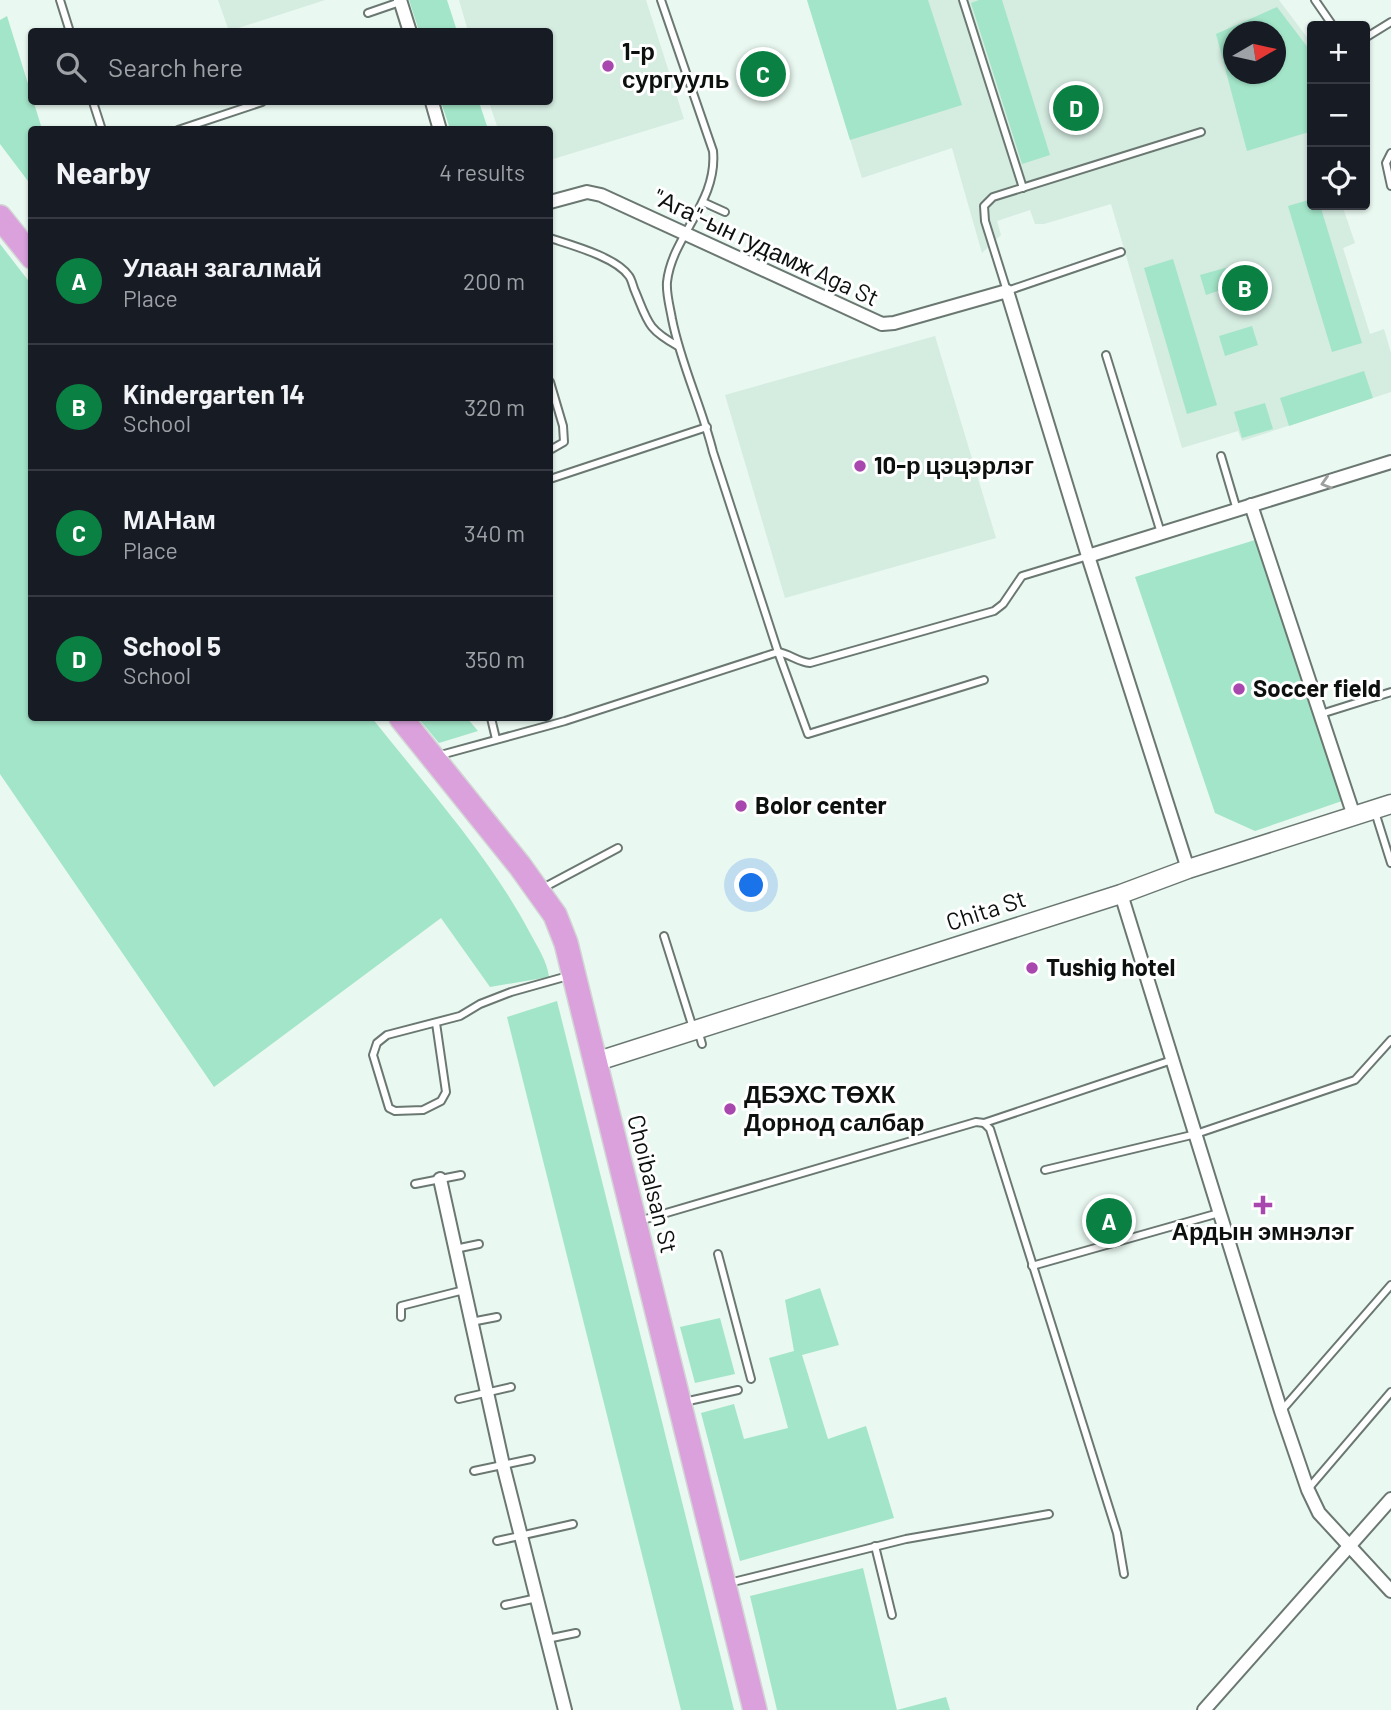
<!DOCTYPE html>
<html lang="en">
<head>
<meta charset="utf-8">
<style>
  :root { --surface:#171b24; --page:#242831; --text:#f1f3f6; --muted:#9ea1a6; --line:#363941; --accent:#0b8043 }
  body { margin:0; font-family:Barlow,sans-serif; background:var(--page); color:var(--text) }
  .controls { position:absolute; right:21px; top:21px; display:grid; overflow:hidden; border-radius:7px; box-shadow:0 2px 5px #0004 }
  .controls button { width:63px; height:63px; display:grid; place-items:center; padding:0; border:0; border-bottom:2px solid var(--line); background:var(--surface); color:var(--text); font:35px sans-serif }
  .compass { position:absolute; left:1223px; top:21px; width:63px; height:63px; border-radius:50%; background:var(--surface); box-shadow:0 2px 5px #0004; rotate:81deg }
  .you { position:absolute; left:752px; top:886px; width:24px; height:24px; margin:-18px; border:5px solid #fff; border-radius:50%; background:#1a73e8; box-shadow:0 0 0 10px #1a73e833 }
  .badge { display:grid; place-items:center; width:46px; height:46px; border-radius:50%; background:var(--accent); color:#fff; font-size:23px; font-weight:700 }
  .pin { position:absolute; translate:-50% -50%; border:4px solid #fff; box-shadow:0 2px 7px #0006 }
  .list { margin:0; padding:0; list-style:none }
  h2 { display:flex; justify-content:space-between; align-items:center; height:91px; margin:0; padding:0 28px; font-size:30px }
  h2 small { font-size:23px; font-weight:400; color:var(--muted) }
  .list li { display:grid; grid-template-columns:46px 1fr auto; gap:21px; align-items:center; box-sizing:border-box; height:126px; padding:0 28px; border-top:2px solid var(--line) }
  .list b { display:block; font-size:26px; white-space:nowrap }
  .list p { margin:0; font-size:23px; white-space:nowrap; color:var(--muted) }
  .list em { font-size:23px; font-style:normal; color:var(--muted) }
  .icon { flex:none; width:38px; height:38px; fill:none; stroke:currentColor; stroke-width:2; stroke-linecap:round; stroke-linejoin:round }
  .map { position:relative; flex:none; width:1391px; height:1710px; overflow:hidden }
  .search { position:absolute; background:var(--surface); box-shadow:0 2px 5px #0004; left:28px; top:28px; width:525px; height:77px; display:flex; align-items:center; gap:18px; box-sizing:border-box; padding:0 24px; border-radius:7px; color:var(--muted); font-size:26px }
  .panel { position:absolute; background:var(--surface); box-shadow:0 2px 5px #0004; left:28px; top:126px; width:525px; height:595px; border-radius:7px }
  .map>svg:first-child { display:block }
</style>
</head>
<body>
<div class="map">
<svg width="1391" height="1710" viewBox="0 0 1391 1710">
  <rect width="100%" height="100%" fill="#e9f8f1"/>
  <g fill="#d5ece1" fill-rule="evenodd">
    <polygon points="218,0 325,0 229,31"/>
    <polygon points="459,0 646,0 684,119 550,160 550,130 498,129 489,102 550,102 550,32 468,31"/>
    <path d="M807 0H1279L1312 44V205H1342L1355 243 1343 248 1370 334 1384 329 1391 353V392L1242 441 1238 431 1182 448 1111 204 1044 224H1035L1030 210 997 221 1001 235 982 253 952 148 862 178ZM1234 32H1276V74H1234Z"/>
    <polygon points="935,336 996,538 785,598 725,395"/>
  </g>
  <g fill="#a3e5c8" fill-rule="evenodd">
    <polygon points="409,0 447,0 457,31 419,31"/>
    <polygon points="807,0 928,0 962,105 850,140"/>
    <polygon points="979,0 1002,0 1050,155 1022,164 971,3"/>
    <path d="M1277 7 1312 53V115L1310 116 1312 131 1247 151 1216 34ZM1234 32H1276V74H1234Z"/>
    <polygon points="7,16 42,129 32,130 31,185 0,144 0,20"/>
    <polygon points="441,102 479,102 488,129 450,129"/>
    <polygon points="1312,199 1312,205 1320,205 1362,343 1332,352 1288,206"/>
    <path d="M0 244 31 284 32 718H372C425 785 490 857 530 933 538 948 547 961 549 977L490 987 441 918 214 1087 0 774Z"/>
    <polygon points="1173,259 1217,405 1187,414 1144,268"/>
    <polygon points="1232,266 1238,284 1206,295 1200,275"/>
    <polygon points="1252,326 1258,345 1225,356 1219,336"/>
    <polygon points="1364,371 1373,398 1289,426 1280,398"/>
    <polygon points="1265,403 1273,429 1242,438 1234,412"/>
    <polygon points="1255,540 1342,801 1255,831 1215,813 1135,577"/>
    <polygon points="418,718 467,718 478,731 439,743"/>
    <polygon points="557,1001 734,1710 681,1710 507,1017"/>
    <polygon points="820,1288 839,1345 802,1355 828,1439 866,1426 894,1518 740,1561 701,1413 734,1404 744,1439 788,1428 769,1358 794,1351 785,1300"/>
    <polygon points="720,1318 735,1374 695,1383 680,1327"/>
    <polygon points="863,1568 897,1710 946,1697 950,1710 777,1710 750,1596"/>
  </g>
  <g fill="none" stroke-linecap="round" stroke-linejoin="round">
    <defs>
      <g id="lane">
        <polyline points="60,0 70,32"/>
        <polyline points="963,0 1023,188"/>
        <polyline points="1315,0 1333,26"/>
        <polyline points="368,13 400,2"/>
        <polyline points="1365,38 1391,22"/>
        <polyline points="93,102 102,130"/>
        <polyline points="178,130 262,102"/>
        <polyline points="1391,153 1386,163 1391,186"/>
        <polyline points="703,202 725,212"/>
        <path d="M550 238C571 245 616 257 629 276 632 280 633 287 635 291 648 322 647 329 678 346"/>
        <polyline points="1121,252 1007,291 985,221 984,206 993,197 1201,132"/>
        <polyline points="1106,355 1161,533"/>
        <polyline points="550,382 563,426 564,442 550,450"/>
        <polyline points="1221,456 1237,510"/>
        <polyline points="550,479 707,427"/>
        <path d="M778 652C790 654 798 662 810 663L994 611 1003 604 1022 576 1088 556"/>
        <polyline points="778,652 808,734 984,680"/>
        <polyline points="1321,714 1391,692"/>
        <polyline points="491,718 496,739"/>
        <path d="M437 756 565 721 778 652 713 452C702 407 681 365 672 319 670 307 666 294 667 282 672 236 718 202 713 151L661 0"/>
        <polyline points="1375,812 1391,863"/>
        <polyline points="543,888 618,848"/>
        <polyline points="664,936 693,1028"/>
        <polyline points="436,1023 446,1092 441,1101 423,1110 395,1111 389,1108 373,1055 377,1043 387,1035 460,1016 480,1004 511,992 568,976"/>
        <polyline points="698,1030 702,1044"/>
        <polyline points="984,1123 1172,1060"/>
        <polyline points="1045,1170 1196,1134 1355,1080 1391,1040"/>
        <polyline points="415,1184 461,1175"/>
        <polyline points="639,1221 976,1122 984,1123 990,1129 1117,1533 1124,1574"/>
        <polyline points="455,1249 479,1244"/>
        <polyline points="718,1254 751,1379"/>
        <polyline points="1032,1266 1219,1213"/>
        <polyline points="401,1317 401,1306 464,1290"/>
        <polyline points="471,1322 497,1317"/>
        <polyline points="459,1399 511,1387"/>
        <polyline points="684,1402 738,1390"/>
        <polyline points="1282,1410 1391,1285"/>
        <polyline points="474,1471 531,1459"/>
        <polyline points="1308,1489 1391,1392"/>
        <polyline points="497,1541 573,1524"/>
        <polyline points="875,1546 892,1615"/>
        <polyline points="729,1583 906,1539 1049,1514"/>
        <polyline points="505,1605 537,1598"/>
        <polyline points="547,1639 576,1633"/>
      </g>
      <g id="street">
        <polyline points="400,0 410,32"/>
        <polyline points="432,102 440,130"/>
        <polyline points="550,202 587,192 601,195 882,324 894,323 1007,291 1088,556 1391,462"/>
        <polyline points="1251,505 1354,816"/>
        <polyline points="1088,556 1188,869"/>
        <polyline points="1121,894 1281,1411 1308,1490 1319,1513 1391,1591"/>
        <polyline points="440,1179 503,1465 565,1710"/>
        <polyline points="1204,1710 1391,1499"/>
      </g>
      <polyline id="secondary" points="595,1062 1121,894 1188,869 1391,804"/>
      <g id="highway">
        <polyline points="0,217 32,257"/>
        <polyline points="401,718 520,866 555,915 566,943 755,1710"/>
      </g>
    </defs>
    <use href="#lane" stroke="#6b7872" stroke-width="10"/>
    <use href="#street" stroke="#6b7872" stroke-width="16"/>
    <use href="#secondary" stroke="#6b7872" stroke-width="21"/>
    <use href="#highway" stroke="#d3d4d4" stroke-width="26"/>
    <use href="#lane" stroke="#fff" stroke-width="6"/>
    <use href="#street" stroke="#fff" stroke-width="12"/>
    <use href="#secondary" stroke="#fff" stroke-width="18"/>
    <use href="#highway" stroke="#daa1dd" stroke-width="23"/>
  </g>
  <defs><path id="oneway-chevron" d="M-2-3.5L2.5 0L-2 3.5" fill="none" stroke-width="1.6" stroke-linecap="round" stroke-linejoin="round" transform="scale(1.75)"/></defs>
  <use stroke="#9ea09f" href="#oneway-chevron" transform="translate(1326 483) rotate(163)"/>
  <g fill="#a847ae" stroke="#fff" stroke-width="2.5">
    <circle cx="608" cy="66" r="7"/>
    <circle cx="860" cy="466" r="7"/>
    <circle cx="1239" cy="689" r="7"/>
    <circle cx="741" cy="806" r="7"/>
    <circle cx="1032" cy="968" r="7"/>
    <circle cx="730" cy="1109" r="7"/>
    <path d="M1259.5 1194.5h7v7h7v7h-7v7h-7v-7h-7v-7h7z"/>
  </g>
  <g text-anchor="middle" stroke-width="6" stroke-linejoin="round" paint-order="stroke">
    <g font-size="24" font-weight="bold" fill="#0c110e" stroke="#fff" text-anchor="start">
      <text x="622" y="60">1-р<tspan x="622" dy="28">сургууль</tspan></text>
      <text x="874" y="474">10-р цэцэрлэг</text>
      <text x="1253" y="697">Soccer field</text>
      <text x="755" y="814">Bolor center</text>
      <text x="1046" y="976">Tushig hotel</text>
      <text x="744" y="1103">ДБЭХС ТӨХК<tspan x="744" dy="28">Дорнод салбар</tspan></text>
      <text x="1263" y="1240" text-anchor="middle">Ардын эмнэлэг</text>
    </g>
    <g font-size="24" fill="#0c110e" stroke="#fff">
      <text transform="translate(766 248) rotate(25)" y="8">"Ага"-ын гудамж Aga St</text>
      <text transform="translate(986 911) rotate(-18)" y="8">Chita St</text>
      <text transform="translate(652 1184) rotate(76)" y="8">Choibalsan St</text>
    </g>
  </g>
</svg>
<div class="controls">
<button>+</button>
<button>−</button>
<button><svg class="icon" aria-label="locate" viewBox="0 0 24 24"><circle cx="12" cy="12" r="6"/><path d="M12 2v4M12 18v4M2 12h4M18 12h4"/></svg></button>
</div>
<svg class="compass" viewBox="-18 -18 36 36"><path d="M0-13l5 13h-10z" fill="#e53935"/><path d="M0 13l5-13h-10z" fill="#9ea1a6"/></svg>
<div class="you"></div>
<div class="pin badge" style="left:1109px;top:1221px">A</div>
<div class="pin badge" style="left:1245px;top:288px">B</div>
<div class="pin badge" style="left:763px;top:74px">C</div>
<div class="pin badge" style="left:1076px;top:108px">D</div>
<div class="search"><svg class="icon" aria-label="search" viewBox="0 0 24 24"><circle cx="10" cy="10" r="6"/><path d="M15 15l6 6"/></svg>Search here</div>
<section class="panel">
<h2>Nearby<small>4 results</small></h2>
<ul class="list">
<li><span class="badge">A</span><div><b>Улаан загалмай</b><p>Place</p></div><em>200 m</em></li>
<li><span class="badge">B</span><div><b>Kindergarten 14</b><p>School</p></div><em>320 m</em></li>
<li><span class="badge">C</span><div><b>МАНам</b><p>Place</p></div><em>340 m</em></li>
<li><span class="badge">D</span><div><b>School 5</b><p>School</p></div><em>350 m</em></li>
</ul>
</section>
</div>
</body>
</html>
